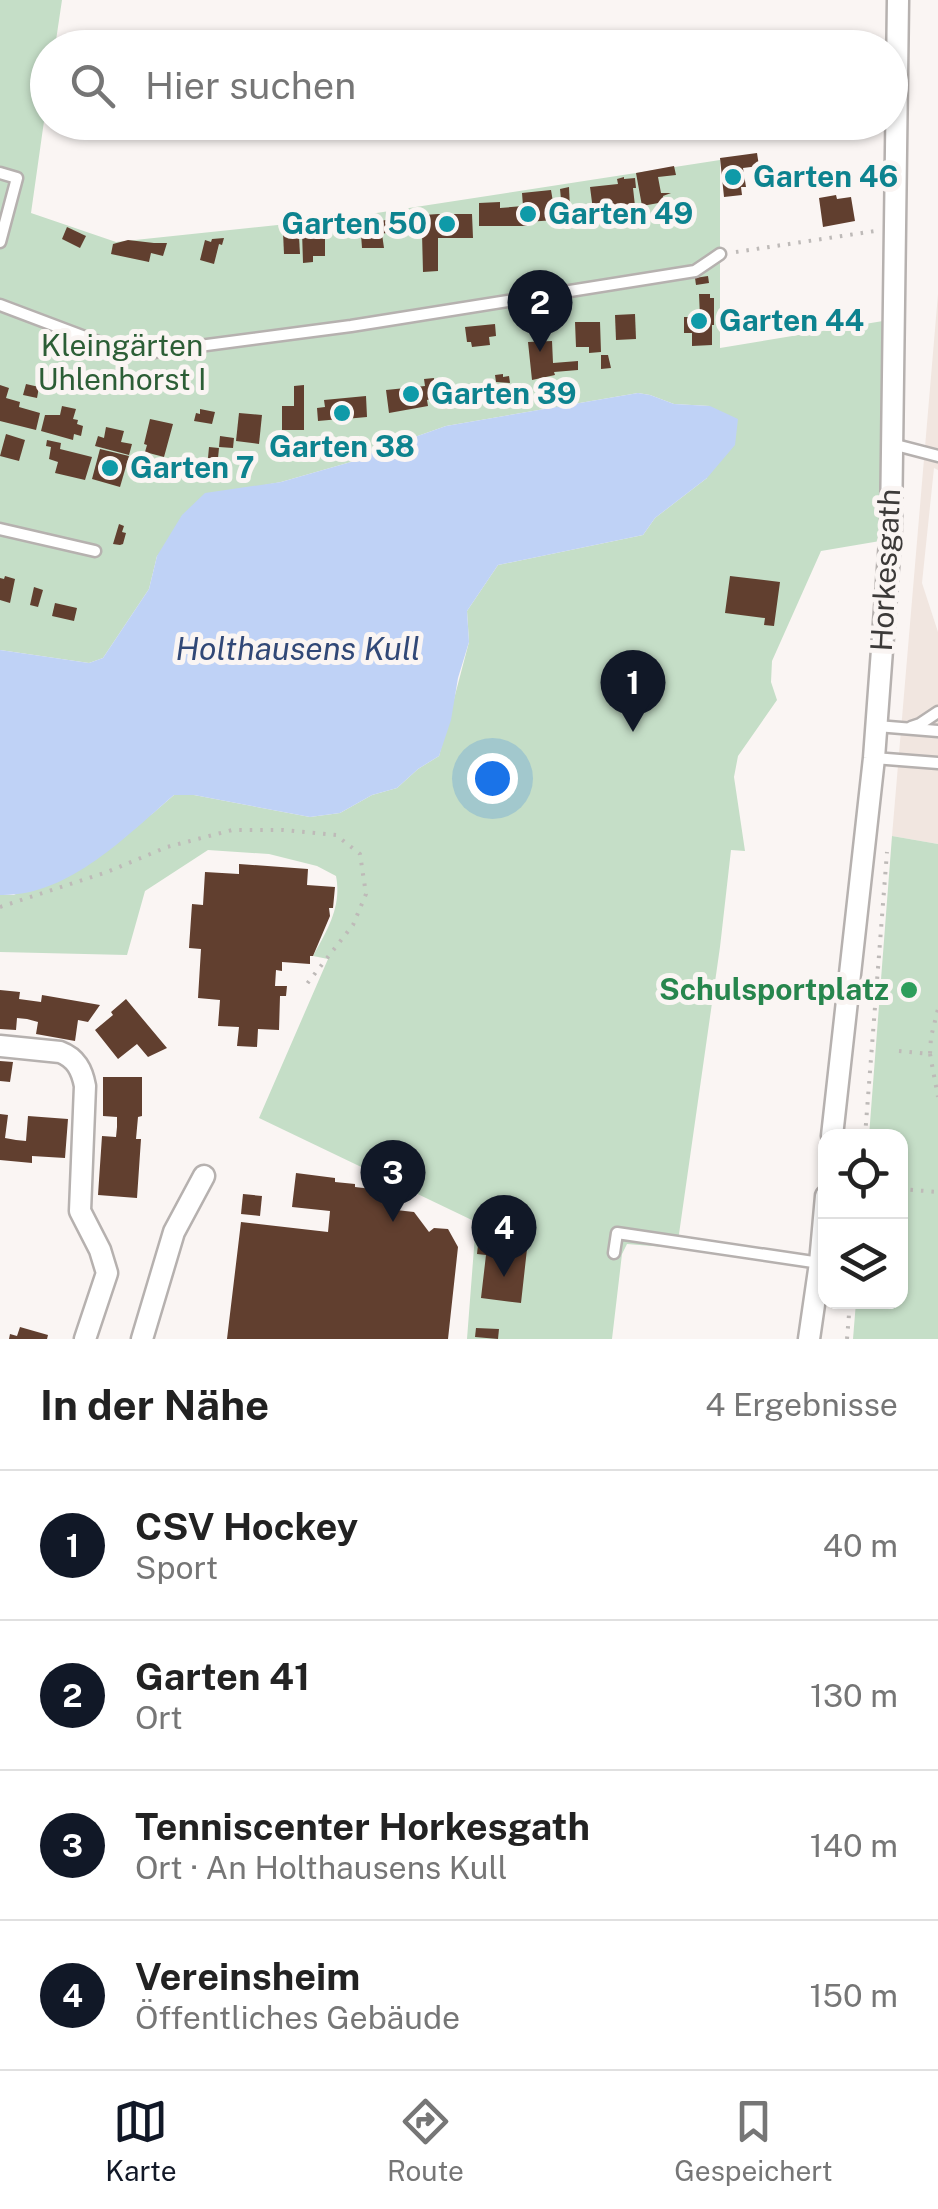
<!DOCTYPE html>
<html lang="de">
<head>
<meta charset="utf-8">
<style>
  :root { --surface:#fff; --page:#f6f6f6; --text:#222; --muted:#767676; --line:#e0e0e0; --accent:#111827 }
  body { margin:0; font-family:"Public Sans",sans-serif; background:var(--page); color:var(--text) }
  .controls { position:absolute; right:30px; bottom:30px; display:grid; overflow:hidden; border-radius:20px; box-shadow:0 2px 8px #0004 }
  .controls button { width:90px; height:90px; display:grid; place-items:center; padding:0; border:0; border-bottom:2px solid var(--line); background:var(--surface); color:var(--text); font:50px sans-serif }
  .you { position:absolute; left:492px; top:778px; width:35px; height:35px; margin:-25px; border:8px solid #fff; border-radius:50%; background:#1a73e8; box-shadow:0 0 0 15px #1a73e833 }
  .badge { display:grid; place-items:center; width:65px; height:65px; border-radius:50%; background:var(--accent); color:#fff; font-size:32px; font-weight:700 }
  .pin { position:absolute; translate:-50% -82px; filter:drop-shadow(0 2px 5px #0008) }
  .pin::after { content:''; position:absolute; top:52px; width:35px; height:30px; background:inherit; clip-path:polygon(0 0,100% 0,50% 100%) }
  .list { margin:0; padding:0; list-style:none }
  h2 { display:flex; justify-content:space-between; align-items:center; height:130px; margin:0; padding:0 40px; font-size:42px }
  h2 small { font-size:32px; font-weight:400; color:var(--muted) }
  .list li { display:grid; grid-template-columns:65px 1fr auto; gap:30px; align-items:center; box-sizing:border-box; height:150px; padding:0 40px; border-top:2px solid var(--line) }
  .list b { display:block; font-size:38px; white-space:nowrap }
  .list p { margin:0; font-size:32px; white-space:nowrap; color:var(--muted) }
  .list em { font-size:32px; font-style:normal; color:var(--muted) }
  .icon { flex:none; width:55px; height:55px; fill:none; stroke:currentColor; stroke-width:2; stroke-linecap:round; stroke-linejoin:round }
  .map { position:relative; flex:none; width:938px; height:1339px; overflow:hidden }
  .search { position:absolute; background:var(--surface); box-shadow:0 2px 8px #0004; left:30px; right:30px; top:30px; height:110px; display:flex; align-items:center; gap:25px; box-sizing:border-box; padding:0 35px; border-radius:55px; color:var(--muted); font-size:38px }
  .sheet { height:730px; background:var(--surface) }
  nav { display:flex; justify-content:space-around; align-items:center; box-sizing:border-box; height:140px; border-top:2px solid var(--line); background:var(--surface); font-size:28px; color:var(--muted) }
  nav a { display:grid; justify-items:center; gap:5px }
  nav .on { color:var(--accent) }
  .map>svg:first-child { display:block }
</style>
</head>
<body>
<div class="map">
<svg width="938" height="1339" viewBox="0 0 938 1339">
  <rect width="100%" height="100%" fill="#faf5f3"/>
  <polygon fill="#f1e6e0" points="938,294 938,470 934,468 922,583 938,632 938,844 892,836"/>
  <g fill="#c5dec7">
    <path d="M0 0H62L55 47 48 48 47 100 31 213 116 242 344 218 720 160V348L883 321 880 541 821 551 772 661 771 682 777 700 738 756 734 777 745 851 731 850 720 947 677 1248 627 1244 622 1254 612 1339H467L476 1222 259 1118 328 959 313 956C327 930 342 907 336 876L317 866 269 854 208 850 145 891 127 955 0 952V895H14L152 814 174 795H194L310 817 340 813 372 795 397 788 418 769 439 756 469 642 467 611 498 565 643 535 655 518 707 478 710 406 674 404 650 395 638 393 446 426 378 450 351 462 281 482 248 488 157 556 149 589 103 658 89 663 0 650Z"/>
    <polygon points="892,836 938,844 938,1339 853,1339 856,1302 900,1302 900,1136 869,1136"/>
  </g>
  <path fill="#bfd2f6" d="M638 393 650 395 674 404 710 406 738 419 735 445 707 478 655 518 643 535 498 565 467 611 469 642 458 678 451 720 439 756 418 769 397 788 372 795 340 813 310 817 194 795H174C126 836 68 897 0 895V650L89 663 103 658 149 589 157 556 182 515 205 493 281 482 351 462 378 450 446 426Z"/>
  <g fill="#613f2f">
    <polygon points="757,153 759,166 743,168 746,187 741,187 742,195 724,197 720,158"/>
    <polygon points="674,166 676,175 658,177 661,193 671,193 663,196 664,202 642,206 636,173"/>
    <polygon points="624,177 624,179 635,178 636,188 633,188 635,206 593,210 590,187 618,184 617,179"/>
    <polygon points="569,187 570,210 562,210 560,189"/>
    <polygon points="551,190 556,220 526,222 527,226 479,226 479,203 500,202 500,208 523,206 522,193"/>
    <polygon points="836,195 837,199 851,197 855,221 823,227 819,198"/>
    <polygon points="438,214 472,214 473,238 438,238 438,271 423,272 422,233 411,234 410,216"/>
    <polygon points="398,217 401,229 382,234 384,248 362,248 360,221 377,219 377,222"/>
    <polygon points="67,227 86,236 80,248 62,239"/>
    <polygon points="325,229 325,256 313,256 313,262 303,263 302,231"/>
    <polygon points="296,231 299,237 300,254 284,254 283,232"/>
    <polygon points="224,238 222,245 219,244 214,264 200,260 205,240 211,242 212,239"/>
    <polygon points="128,240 154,243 167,243 163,256 151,253 149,262 111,254 113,244"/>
    <polygon points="708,276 709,283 696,285 695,278"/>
    <polygon points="699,294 710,294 710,298 714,298 714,325 712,325 712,345 692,346 692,333 684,333 684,317 700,317"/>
    <polygon points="635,314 636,339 616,340 615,315"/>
    <polygon points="575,322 600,322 601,352 589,353 589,347 576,347"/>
    <polygon points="495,324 496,336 489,337 490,345 472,347 471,342 467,342 465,327"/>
    <polygon points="552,341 553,363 578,361 578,370 554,372 555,375 532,380 528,342"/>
    <polygon points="601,355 608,355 611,368 601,369"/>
    <polygon points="503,374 503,377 509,376 510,383 496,382 495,375"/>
    <polygon points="434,378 435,398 427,400 428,406 389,413 386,390 425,386 424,379"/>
    <polygon points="26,384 39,387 37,398 23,395"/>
    <polygon points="0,385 9,388 6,398 20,402 19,407 40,413 36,430 0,421"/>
    <polygon points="304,385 304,430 282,430 282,406 294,406 294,386"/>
    <polygon points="366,396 367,417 345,419 345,422 340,423 340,419 318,421 317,408 325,407 324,400"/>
    <polygon points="62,406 76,409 73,419 78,420 77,424 83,426 81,436 74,434 73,440 41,431 45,415 60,415"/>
    <polygon points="200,409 215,412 212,424 194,421 196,413 200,414"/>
    <polygon points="239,413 262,415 259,444 236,441"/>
    <polygon points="150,419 173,424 164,457 145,452 147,445 144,444"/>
    <polygon points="106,427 124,431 121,442 132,444 129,455 95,446 98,436 104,438"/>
    <polygon points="6,434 25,440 19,461 0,456"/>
    <polygon points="220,436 234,438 233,448 219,447"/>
    <polygon points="47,440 61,443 60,449 92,457 85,480 55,473 58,462 49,459 51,447 46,446"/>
    <polygon points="209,447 219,448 218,458 208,458"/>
    <polygon points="100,449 129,456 120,487 92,479"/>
    <polygon points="119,524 124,526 122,532 126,533 123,544 120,545 113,544"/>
    <polygon points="5,576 15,579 10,603 0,600 0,578 4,579"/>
    <polygon points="730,576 780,582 774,626 764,625 765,618 725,613"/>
    <polygon points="34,587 43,590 38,607 30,605"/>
    <polygon points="55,603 77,608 74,621 52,616"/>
    <polygon points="239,864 308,869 307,885 335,887 333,908 329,908 330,916 313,956 310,956 310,964 282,962 282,971 276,970 275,986 287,986 286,996 280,996 279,1030 258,1029 257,1047 237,1046 239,1027 218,1026 220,1000 198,998 201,949 189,948 192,904 203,905 205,872 239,874"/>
    <polygon points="0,990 20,992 19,999 41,1002 42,995 100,1005 88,1022 78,1020 75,1041 36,1034 38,1022 27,1019 17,1018 16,1030 0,1029"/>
    <polygon points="126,999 141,1017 167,1048 148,1057 137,1044 118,1059 95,1030 113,1015 111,1012"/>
    <polygon points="0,1061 13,1062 10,1082 0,1081"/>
    <polygon points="103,1077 142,1077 142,1116 138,1117 136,1139 141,1139 137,1198 98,1195 102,1136 116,1137 117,1127 117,1117 103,1116"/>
    <polygon points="0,1114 8,1115 5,1138 16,1140 26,1141 28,1116 68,1119 65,1158 32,1156 32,1163 0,1160"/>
    <polygon points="296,1173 335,1178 335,1182 355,1184 355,1187 389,1191 387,1209 414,1212 429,1232 434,1228 448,1229 458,1247 448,1339 227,1339 241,1222 328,1232 330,1211 292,1207"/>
    <polygon points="243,1194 262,1196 260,1216 241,1214"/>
    <polygon points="488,1235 513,1238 518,1235 524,1236 528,1240 521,1303 481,1298 486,1255 477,1254 479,1236"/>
    <polygon points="20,1327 48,1335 47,1339 9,1339 10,1334 17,1336"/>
    <polygon points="476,1328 499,1329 498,1339 475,1337"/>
  </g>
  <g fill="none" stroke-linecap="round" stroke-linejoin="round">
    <defs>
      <g id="lane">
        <polyline points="0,173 17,178 0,242"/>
        <polyline points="0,305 114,348 146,353 351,326 695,271 720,254"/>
        <polyline points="892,444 938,456"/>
        <polyline points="0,529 95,551"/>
        <polyline points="877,726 938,731"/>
        <polyline points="911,727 920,724 938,712"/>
        <polyline points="874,758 938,763"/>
        <polyline points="614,1253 617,1233 820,1263"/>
      </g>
      <g id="street">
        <path d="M0 1046 60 1052C76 1058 82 1070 85 1086L80 1211 100 1250 107 1273 85 1339"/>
        <polyline points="832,1136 874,758 891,528 898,0"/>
        <polyline points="142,1339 174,1232 204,1176"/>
        <polyline points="809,1339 820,1263 826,1196"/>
      </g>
    </defs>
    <use href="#lane" stroke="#b6b1af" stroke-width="15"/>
    <use href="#street" stroke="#b6b1af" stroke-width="25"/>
    <g stroke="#bebab8" stroke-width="4" stroke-dasharray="2.5 8" stroke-linecap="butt">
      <polyline points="736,252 875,231"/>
      <polyline points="0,907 107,872 167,847 232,830 283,830 336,835 360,854 366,894 353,925 306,985"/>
      <polyline points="899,1051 930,1054 931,1037 938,1009"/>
      <polyline points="930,1054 938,1097"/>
      <polyline points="865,1136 887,852"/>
      <polyline points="900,1189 938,1192"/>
      <polyline points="847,1339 850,1302"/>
    </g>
    <use href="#lane" stroke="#fff" stroke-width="10"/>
    <use href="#street" stroke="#fff" stroke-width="20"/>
  </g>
  <g fill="#0f9aa8" stroke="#faf5f3" stroke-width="4">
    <circle cx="733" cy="177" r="10"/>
    <circle cx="528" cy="214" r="10"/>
    <circle cx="447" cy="224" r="10"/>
    <circle cx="699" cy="321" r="10"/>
    <circle cx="411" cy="394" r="10"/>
    <circle cx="342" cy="413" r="10"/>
    <circle cx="110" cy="468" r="10"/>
  </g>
  <circle fill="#2e9e5b" stroke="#faf5f3" stroke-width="4" cx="909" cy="990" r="10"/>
  <g text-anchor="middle" stroke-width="10" stroke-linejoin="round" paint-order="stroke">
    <g font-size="30" font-weight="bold" fill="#0d838f" stroke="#faf5f3" text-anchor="start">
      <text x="753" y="187">Garten 46</text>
      <text x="548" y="224">Garten 49</text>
      <text x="427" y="234" text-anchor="end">Garten 50</text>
      <text x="719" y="331">Garten 44</text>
      <text x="431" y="404">Garten 39</text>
      <text x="342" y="457" text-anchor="middle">Garten 38</text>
      <text x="130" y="478">Garten 7</text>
    </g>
    <g font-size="30" fill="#2c5e36" stroke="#faf5f3">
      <text x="122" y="356">Kleingärten<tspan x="122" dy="34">Uhlenhorst I</tspan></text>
    </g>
    <g font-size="30" fill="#3c3a39" stroke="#faf5f3">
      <text transform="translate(886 570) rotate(-87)" y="10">Horkesgath</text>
    </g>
    <g font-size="30" font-weight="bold" fill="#27864d" stroke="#faf5f3" text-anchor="end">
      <text x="889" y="1000">Schulsportplatz</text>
    </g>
    <g font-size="32" font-style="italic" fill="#314877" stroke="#faf5f3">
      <text x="298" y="660">Holthausens Kull</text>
    </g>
  </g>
</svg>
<div class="controls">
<button><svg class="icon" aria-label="locate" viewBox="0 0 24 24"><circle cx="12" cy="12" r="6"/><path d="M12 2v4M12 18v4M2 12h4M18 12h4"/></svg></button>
<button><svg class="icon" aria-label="layers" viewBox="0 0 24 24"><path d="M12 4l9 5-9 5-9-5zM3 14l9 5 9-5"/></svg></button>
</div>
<div class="you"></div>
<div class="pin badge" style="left:633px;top:732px">1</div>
<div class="pin badge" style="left:540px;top:352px">2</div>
<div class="pin badge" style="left:393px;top:1222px">3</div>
<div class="pin badge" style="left:504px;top:1277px">4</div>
<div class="search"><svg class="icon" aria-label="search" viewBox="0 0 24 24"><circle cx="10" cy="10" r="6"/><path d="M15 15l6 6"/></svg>Hier suchen</div>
</div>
<section class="sheet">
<h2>In der Nähe<small>4 Ergebnisse</small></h2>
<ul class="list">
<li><span class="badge">1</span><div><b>CSV Hockey</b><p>Sport</p></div><em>40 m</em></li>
<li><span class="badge">2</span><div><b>Garten 41</b><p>Ort</p></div><em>130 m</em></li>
<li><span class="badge">3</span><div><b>Tenniscenter Horkesgath</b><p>Ort · An Holthausens Kull</p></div><em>140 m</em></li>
<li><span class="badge">4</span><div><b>Vereinsheim</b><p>Öffentliches Gebäude</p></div><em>150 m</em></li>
</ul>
</section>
<nav>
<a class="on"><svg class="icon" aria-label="map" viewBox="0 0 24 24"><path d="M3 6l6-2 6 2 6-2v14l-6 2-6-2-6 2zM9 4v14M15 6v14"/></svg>Karte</a>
<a><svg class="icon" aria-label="directions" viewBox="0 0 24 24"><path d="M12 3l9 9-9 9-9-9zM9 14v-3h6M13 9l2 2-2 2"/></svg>Route</a>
<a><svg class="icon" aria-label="saved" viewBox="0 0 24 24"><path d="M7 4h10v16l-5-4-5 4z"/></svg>Gespeichert</a>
</nav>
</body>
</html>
